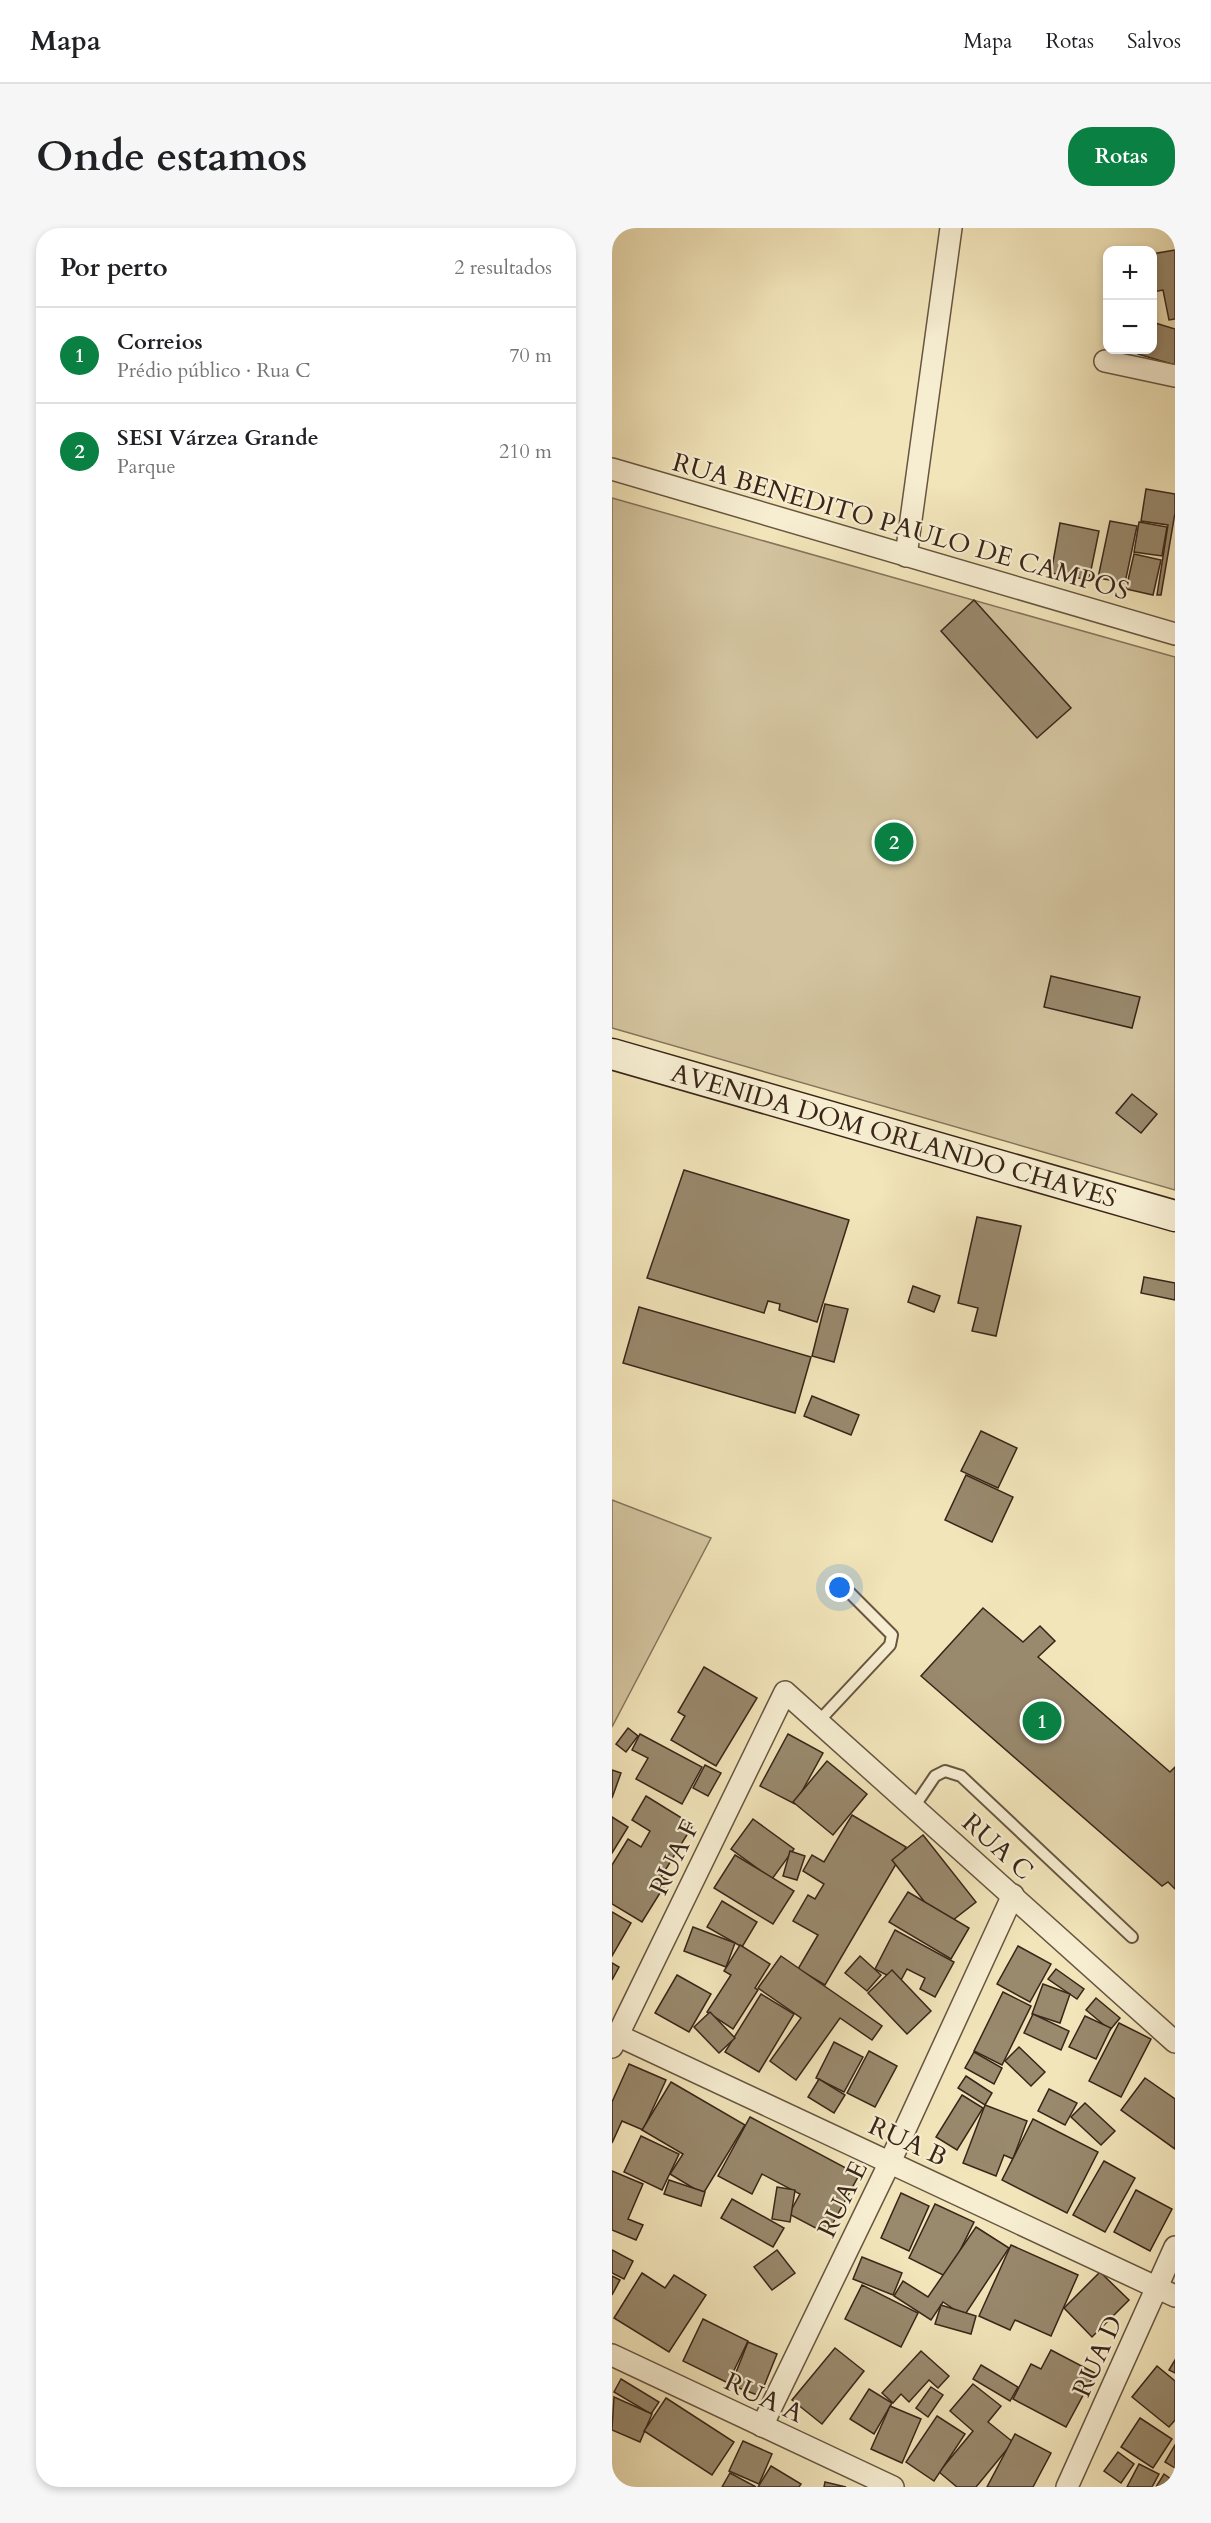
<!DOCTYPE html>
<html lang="pt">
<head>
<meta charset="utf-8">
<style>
  :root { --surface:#fff; --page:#f6f6f6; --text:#202124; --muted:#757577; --line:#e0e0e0; --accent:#0b8043 }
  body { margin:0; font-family:Cardo,serif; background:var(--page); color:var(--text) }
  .controls { position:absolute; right:18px; top:18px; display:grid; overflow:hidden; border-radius:12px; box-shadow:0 3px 9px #0003 }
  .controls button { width:54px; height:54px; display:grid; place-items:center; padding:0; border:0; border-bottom:2px solid var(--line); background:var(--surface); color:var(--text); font:30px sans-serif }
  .you { position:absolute; left:228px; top:1360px; width:21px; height:21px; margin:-15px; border:4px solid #fff; border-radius:50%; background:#1a73e8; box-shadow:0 0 0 9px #1a73e833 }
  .badge { display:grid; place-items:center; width:39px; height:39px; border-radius:50%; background:var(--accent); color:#fff; font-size:20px; font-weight:700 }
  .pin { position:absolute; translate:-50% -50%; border:3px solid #fff; box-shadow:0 2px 6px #0006 }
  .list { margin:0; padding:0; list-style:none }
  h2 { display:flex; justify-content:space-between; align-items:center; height:78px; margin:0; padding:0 24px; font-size:26px }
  h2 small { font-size:20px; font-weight:400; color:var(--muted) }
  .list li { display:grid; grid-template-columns:39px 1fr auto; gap:18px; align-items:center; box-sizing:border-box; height:96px; padding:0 24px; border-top:2px solid var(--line) }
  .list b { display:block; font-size:22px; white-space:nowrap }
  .list p { margin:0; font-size:20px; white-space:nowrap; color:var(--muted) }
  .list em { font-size:20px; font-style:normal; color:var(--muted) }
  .map { position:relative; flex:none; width:563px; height:2259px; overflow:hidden; border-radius:24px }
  header { display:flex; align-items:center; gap:36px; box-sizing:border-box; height:84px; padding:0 30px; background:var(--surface); border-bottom:2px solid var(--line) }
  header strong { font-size:28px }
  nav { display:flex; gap:33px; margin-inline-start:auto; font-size:21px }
  .intro { display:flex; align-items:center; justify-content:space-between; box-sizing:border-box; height:144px; padding:0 36px }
  h1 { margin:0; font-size:42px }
  .button { padding:15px 27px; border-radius:24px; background:var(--accent); color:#fff; font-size:21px; font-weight:700 }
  main { display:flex; gap:36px; padding:0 36px }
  aside { flex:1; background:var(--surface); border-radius:24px; box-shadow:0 3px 9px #0003 }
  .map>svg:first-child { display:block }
</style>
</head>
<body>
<header>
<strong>Mapa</strong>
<nav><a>Mapa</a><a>Rotas</a><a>Salvos</a></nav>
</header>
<div class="intro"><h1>Onde estamos</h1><a class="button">Rotas</a></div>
<main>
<aside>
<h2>Por perto<small>2 resultados</small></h2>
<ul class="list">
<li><span class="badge">1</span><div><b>Correios</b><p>Prédio público · Rua C</p></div><em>70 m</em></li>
<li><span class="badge">2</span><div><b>SESI Várzea Grande</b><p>Parque</p></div><em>210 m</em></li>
</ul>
</aside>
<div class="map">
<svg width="563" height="2259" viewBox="0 0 563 2259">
  <rect width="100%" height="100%" fill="#f2e5ba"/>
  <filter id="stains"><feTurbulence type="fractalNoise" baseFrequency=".00333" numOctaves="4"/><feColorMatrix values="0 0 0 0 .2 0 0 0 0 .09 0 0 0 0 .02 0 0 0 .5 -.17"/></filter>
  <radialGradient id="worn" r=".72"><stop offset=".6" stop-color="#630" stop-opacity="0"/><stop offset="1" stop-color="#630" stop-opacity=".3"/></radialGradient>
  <g fill="#d3c49f" stroke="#86745c" stroke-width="1.5">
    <polygon points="0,270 563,429 563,962 0,800"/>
    <polygon points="0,1272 99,1310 0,1499"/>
  </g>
  <g fill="#99896d" stroke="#392519" stroke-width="1.5">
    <polygon points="563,22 563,91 557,92 551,62 540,64 540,26"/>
    <polygon points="540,94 563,101 563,137 526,126 527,122 540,122"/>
    <polygon points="534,261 563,266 563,285 549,367 545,367 556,297 529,293"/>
    <polygon points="498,293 525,298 513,355 486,350"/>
    <polygon points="527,294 555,299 550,328 522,324"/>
    <polygon points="448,295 487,303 477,352 439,345"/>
    <polygon points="522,326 549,332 541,367 514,361"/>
    <polygon points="362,372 459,480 425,510 329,403"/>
    <polygon points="439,748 528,769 520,800 432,779"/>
    <polygon points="520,866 545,886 529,905 504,885"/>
    <polygon points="72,942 237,992 205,1094 167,1082 168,1076 156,1073 152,1085 35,1050"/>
    <polygon points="365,989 409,998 384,1108 360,1103 366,1080 346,1075"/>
    <polygon points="532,1049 563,1055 563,1072 529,1065"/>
    <polygon points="301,1058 328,1068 322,1084 296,1074"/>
    <polygon points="213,1076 236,1081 222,1134 200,1128"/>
    <polygon points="27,1079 199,1129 183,1185 11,1135"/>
    <polygon points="200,1168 247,1187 239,1207 192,1188"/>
    <polygon points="369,1203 405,1220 386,1260 349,1243"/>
    <polygon points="354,1247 401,1269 380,1314 333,1292"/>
    <polygon points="371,1380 411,1414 428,1398 443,1413 426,1429 558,1544 563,1539 563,1661 556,1654 550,1658 309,1448"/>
    <polygon points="92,1439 145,1470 104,1538 59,1512 73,1488 66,1484"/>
    <polygon points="16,1500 26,1508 14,1524 4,1516"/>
    <polygon points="28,1506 90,1539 70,1576 24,1551 36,1530 20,1522"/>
    <polygon points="176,1506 211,1525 183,1576 148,1558"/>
    <polygon points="215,1533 255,1566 221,1607 181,1574"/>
    <polygon points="93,1537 109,1545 96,1568 81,1560"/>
    <polygon points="0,1542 9,1545 0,1570"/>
    <polygon points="34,1568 81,1597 49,1649 56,1652 30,1694 0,1676 0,1637 16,1611 29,1619 38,1603 20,1592"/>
    <polygon points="240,1587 294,1619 213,1757 186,1741 206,1707 181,1693 196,1667 203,1671 212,1656 191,1643 200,1627 212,1634"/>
    <polygon points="0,1589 16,1599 0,1625"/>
    <polygon points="141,1591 182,1621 160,1651 119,1621"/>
    <polygon points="311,1607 364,1674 332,1699 280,1632"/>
    <polygon points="178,1623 193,1628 185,1652 171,1648"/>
    <polygon points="123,1627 182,1663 161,1696 102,1660"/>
    <polygon points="296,1664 357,1700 339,1731 277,1694"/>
    <polygon points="110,1673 145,1694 130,1719 95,1699"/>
    <polygon points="0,1684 19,1695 0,1728"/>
    <polygon points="81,1699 123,1715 114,1739 72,1723"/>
    <polygon points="283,1702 342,1734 323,1769 308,1761 313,1750 295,1741 288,1754 263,1741"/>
    <polygon points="128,1717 158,1736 143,1760 146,1762 121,1801 95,1784 119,1747 112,1743"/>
    <polygon points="406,1718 439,1736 418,1774 385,1756"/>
    <polygon points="169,1728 270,1798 260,1812 228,1790 184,1852 158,1833 189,1790 146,1760"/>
    <polygon points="248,1728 269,1747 255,1763 233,1745"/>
    <polygon points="0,1735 7,1739 0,1752"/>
    <polygon points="444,1741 472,1761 465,1771 436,1751"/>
    <polygon points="280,1742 319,1783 295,1806 256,1765"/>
    <polygon points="65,1747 99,1766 77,1804 43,1785"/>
    <polygon points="431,1756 458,1766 448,1795 420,1786"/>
    <polygon points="391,1764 419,1778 390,1837 362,1823"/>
    <polygon points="149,1766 182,1786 147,1844 113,1824"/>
    <polygon points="484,1770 508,1790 498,1802 474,1782"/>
    <polygon points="98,1784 123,1810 107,1825 82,1799"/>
    <polygon points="421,1786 457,1803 449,1822 412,1805"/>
    <polygon points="473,1788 499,1800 484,1831 457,1819"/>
    <polygon points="507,1795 539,1811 509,1869 477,1853"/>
    <polygon points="222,1814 251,1829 232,1864 204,1850"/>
    <polygon points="407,1819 433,1844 419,1858 393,1833"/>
    <polygon points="257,1823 285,1838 263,1879 235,1865"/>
    <polygon points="362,1824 390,1840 382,1856 353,1840"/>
    <polygon points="17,1836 54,1852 31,1902 10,1893 0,1915 0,1874"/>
    <polygon points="354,1848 380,1865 373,1877 346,1860"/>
    <polygon points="533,1850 563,1871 563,1921 509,1882"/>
    <polygon points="207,1851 233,1867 222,1885 196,1869"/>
    <polygon points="59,1854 133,1897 91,1966 58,1946 71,1926 30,1902"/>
    <polygon points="437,1861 465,1875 453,1897 426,1883"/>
    <polygon points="350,1867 371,1880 345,1922 324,1909"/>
    <polygon points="473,1875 503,1903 489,1917 459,1889"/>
    <polygon points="373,1877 415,1893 401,1931 392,1927 384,1948 351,1935"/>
    <polygon points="138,1889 247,1947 215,2006 177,1986 188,1966 150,1946 140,1966 106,1948"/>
    <polygon points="421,1891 486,1924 455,1985 390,1952"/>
    <polygon points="29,1908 67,1926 50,1962 12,1944"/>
    <polygon points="492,1933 523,1950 493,2004 461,1987"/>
    <polygon points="0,1943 31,1956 16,1991 31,1997 24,2012 0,2002"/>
    <polygon points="57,1952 93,1964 89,1978 52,1966"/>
    <polygon points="165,1959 183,1962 178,1994 160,1991"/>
    <polygon points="524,1962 560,1981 538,2023 502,2004"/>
    <polygon points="289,1965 317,1978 297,2023 269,2010"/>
    <polygon points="120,1971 172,2000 161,2019 109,1990"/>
    <polygon points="323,1976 362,1994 335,2049 297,2030"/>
    <polygon points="364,1999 397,2020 352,2088 331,2074 319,2092 282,2068 291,2053 316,2069"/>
    <polygon points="399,2017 466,2047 439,2108 403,2092 398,2102 367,2088"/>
    <polygon points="0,2022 21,2033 12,2051 0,2045"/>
    <polygon points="165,2022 183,2045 160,2062 142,2039"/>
    <polygon points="250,2029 290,2045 281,2067 241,2051"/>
    <polygon points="488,2044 517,2072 480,2109 452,2080"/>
    <polygon points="30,2045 53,2060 62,2047 94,2067 57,2124 2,2090"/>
    <polygon points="0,2048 8,2052 0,2067"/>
    <polygon points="250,2057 306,2085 289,2119 233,2091"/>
    <polygon points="329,2077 364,2088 359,2106 323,2096"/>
    <polygon points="91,2091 136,2113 116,2155 71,2133"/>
    <polygon points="136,2114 165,2126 148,2168 119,2157"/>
    <polygon points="223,2120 252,2143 210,2196 180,2172"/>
    <polygon points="439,2122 483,2145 454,2199 401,2171 419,2136 429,2141"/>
    <polygon points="309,2123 337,2148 326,2160 317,2152 297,2174 289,2166 281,2175 270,2165"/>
    <polygon points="563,2132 563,2145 557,2142"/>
    <polygon points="369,2137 406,2159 398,2173 361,2151"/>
    <polygon points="545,2138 563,2153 563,2192 557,2199 520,2169"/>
    <polygon points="9,2151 47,2174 39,2186 2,2164"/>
    <polygon points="361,2156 389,2178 376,2194 401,2214 364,2259 345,2259 327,2244 361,2203 338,2183"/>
    <polygon points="319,2159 331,2167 316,2189 304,2180"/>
    <polygon points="257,2161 280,2175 262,2206 238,2191"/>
    <polygon points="2,2169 40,2186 28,2214 0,2202"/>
    <polygon points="54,2170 122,2214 100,2247 32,2203"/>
    <polygon points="278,2178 309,2191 290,2235 259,2221"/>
    <polygon points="325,2188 353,2206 322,2253 294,2234"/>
    <polygon points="528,2190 560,2211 541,2240 509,2219"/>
    <polygon points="403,2206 439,2225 421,2259 375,2259"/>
    <polygon points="131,2213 160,2226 147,2256 117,2243"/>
    <polygon points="563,2217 563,2240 553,2234"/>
    <polygon points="506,2224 522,2236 509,2255 492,2243"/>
    <polygon points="527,2236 547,2246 540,2259 515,2259"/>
    <polygon points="159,2238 189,2256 187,2259 146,2259"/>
    <polygon points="118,2245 144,2259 110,2259"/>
    <polygon points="552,2246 563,2254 563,2259 544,2259"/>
    <polygon points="0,2250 14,2259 0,2259"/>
    <polygon points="213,2254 234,2259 212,2259"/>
  </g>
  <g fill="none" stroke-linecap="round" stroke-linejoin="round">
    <defs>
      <g id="lane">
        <polyline points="206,1494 278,1417 280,1407 238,1365"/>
        <polyline points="302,1579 323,1548 333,1543 349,1548 520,1709"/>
      </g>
      <g id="street">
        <polyline points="493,133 563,148"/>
        <polyline points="0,241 563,406"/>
        <polyline points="294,328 339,0"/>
        <polyline points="5,1807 563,2068"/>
        <polyline points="0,1819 173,1464 563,1814"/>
        <polyline points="0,2127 281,2259"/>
        <polyline points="150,2198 278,1934 401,1667"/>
        <polyline points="455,2259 563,2019"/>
      </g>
      <polyline id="secondary" points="0,826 563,988"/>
    </defs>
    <use href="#lane" stroke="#675541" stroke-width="14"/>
    <use href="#street" stroke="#675541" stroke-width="24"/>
    <use href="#secondary" stroke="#392519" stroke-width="33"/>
    <use href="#lane" stroke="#f7eed2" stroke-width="10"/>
    <use href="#street" stroke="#f7eed2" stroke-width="21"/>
    <use href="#secondary" stroke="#f7eed2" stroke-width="30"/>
  </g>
  <g text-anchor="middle" stroke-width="4.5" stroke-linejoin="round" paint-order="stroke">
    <g font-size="26" fill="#392519" stroke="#f7eed2">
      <text transform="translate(289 298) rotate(16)" y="9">RUA BENEDITO PAULO DE CAMPOS</text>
      <text transform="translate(282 907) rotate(16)" y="9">AVENIDA DOM ORLANDO CHAVES</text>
      <text transform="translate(386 1618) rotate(42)" y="9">RUA C</text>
      <text transform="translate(62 1629) rotate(-64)" y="9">RUA F</text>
      <text transform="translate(296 1913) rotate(25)" y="9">RUA B</text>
      <text transform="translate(230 1971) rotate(-64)" y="9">RUA E</text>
      <text transform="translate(485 2128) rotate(-66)" y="9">RUA D</text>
      <text transform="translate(152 2169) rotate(25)" y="9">RUA A</text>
    </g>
  </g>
  <rect width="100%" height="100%" filter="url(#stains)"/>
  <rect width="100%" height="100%" fill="url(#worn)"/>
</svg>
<div class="controls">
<button>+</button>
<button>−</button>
</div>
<div class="you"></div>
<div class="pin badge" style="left:430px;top:1493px">1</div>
<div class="pin badge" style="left:282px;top:614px">2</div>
</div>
</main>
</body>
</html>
